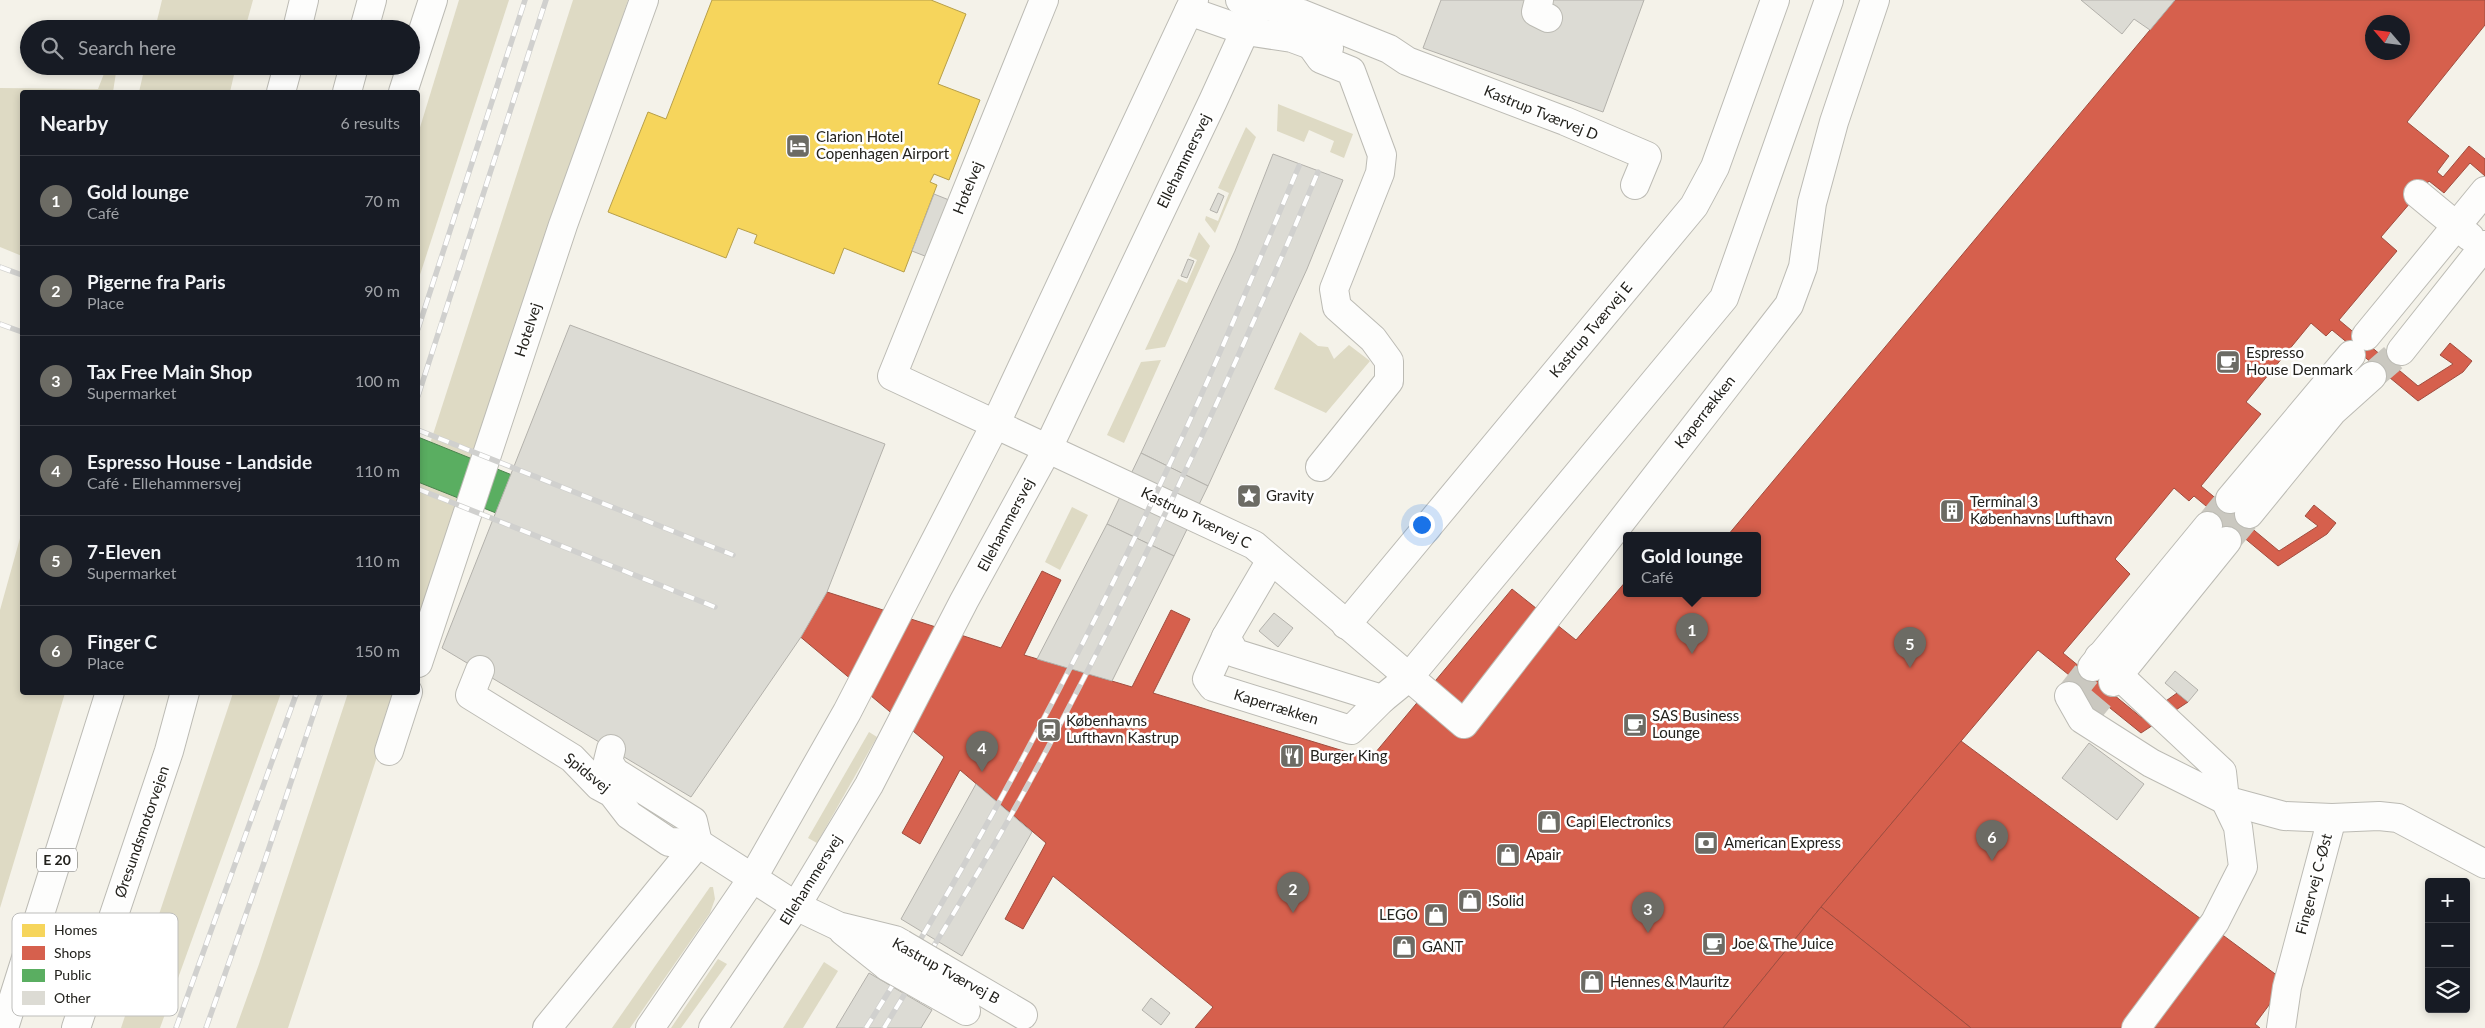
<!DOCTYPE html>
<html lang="en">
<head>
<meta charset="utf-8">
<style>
  :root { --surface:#171b24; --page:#20242c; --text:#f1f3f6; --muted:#9ea1a6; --line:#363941; --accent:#6c6b64 }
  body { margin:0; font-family:Lato,sans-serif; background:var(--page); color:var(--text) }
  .controls { position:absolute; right:15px; bottom:15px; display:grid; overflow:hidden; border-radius:5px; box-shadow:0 2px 8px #0003 }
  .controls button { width:45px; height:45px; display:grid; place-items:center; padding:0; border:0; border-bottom:1px solid var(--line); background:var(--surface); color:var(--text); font:25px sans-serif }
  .compass { position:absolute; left:2365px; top:15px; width:45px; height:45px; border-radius:50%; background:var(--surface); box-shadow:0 2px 8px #0003; rotate:298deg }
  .you { position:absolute; left:1421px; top:524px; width:18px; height:18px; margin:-12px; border:4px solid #fff; border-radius:50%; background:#1a73e8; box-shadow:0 0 0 8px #1a73e833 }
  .badge { display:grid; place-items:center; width:32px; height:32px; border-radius:50%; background:var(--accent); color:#fff; font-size:16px; font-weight:700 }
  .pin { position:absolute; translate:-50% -41px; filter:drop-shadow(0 1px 2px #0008) }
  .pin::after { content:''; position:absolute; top:26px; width:18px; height:15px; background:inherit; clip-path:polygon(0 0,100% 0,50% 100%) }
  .popup { position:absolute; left:1623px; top:532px; width:138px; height:65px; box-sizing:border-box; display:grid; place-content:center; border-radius:5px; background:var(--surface); filter:drop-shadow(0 1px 4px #0005); font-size:16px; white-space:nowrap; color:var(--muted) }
  .popup b { font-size:19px; color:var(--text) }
  .popup::after { content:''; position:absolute; left:50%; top:100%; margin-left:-10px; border:10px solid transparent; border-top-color:var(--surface) }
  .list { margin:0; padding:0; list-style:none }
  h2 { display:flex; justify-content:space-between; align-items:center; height:65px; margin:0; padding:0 20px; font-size:21px }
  h2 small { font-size:16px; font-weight:400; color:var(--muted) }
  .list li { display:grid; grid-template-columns:32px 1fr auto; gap:15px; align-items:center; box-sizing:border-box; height:90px; padding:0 20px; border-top:1px solid var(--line) }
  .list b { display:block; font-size:19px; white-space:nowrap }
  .list p { margin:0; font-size:16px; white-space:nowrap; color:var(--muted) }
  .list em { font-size:16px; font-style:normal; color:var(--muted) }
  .icon { flex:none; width:28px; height:28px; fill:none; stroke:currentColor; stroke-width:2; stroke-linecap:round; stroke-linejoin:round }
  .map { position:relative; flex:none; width:2485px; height:1028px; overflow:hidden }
  .search { position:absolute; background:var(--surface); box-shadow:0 2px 8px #0003; left:20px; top:20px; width:400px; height:55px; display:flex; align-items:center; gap:12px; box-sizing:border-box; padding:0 18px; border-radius:28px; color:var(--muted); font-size:19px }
  .panel { position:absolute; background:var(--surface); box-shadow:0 2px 8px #0003; left:20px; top:90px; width:400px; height:605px; border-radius:5px }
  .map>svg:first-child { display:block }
</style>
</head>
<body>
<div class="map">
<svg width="2485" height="1028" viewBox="0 0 2485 1028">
  <rect width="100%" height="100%" fill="#f4f2e9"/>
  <g fill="#dedac4">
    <polygon points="162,0 253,0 245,29 155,29"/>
    <polygon points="459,0 509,0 418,281 418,134"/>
    <polygon points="573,0 628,0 418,635 418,481"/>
    <polygon points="107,66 117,66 113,92 22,92 22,256 0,247 0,88 98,89"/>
    <polygon points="145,66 236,66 230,92 139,92"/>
    <polygon points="1278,104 1353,134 1344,158 1330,152 1334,141 1309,130 1304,142 1277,131"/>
    <polygon points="1246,127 1256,137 1215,233 1205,220 1206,216 1218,221 1229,193 1218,188"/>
    <polygon points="1199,232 1210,246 1165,347 1145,350 1178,279 1187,283 1197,260 1189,256"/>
    <polygon points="1300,332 1318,346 1328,347 1334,359 1349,345 1370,361 1326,413 1274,389"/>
    <polygon points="1161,360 1124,443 1107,435 1141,362"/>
    <polygon points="1072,507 1088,515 1060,570 1045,562"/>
    <polygon points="22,531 22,692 65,693 0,908 0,610"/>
    <polygon points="233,693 281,693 160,1028 121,1028"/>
    <polygon points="348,693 398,693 288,1028 236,1028 259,964"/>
    <polygon points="869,732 877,737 817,843 808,838"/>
    <polygon points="710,887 713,887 715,899 710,913 630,1028 612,1028"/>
    <polygon points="718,959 727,964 681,1028 671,1028"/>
    <polygon points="824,962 838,971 803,1028 783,1028"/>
  </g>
  <polygon fill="#f6d55c" stroke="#b79f49" points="712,0 931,0 966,14 938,84 980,100 949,180 934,174 930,182 937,185 904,272 844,248 834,274 754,243 757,235 738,228 726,258 608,212 648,112 666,119"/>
  <g fill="#d6604d" stroke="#a04d3f" fill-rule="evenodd">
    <path d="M2175 0H2485V25L2407 122 2449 156 2437 172 2443 177 2469 146 2485 159V176L2470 163 2444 193 2429 181 2381 237 2397 251 2339 320 2418 386 2453 364 2440 355 2450 343 2472 361 2463 372 2418 401 2332 330 2326 336 2311 323 2246 402 2261 414 2201 486 2279 551 2318 526 2305 516 2314 505 2336 523 2327 534 2278 566 2194 496 2189 501 2174 488 2115 559 2130 574 2063 653 2142 718 2177 693 2188 702 2141 733 2038 650 1821 907 1723 1028H1195L1213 1007 1053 876 1023 929 1005 919 1046 843 960 770 920 844 902 833 944 757 779 619 773 608 778 595 786 585 796 582 1001 648 1042 571 1061 580 1024 655 1132 687 1171 610 1190 619 1153 693 1370 759 1512 589 1576 640 1627 580V593H1757V535H1728ZM2372 22H2402V52H2372Z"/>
    <polygon points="1961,741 2286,982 2255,1024 2260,1028 1971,1028 1821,907"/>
    <polygon points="1821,907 1876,951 1971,1028 1723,1028"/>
  </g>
  <polygon fill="#5aae61" stroke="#4a844d" points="418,437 512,475 496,513 418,482"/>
  <g fill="#dcdbd4" stroke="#b3b1ab">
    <polygon points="1441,0 1644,0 1603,112 1423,48"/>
    <polygon points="2081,0 2175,0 2150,30 2134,19 2122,34"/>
    <polygon points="1273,154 1343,180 1307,269 1208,486 1141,453 1235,251"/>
    <polygon points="1218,193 1224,196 1217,213 1210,210"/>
    <polygon points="934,194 969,208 948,265 912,251"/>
    <polygon points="1188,259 1194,261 1187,278 1181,276"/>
    <polygon points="570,325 885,444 827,592 801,637 691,797 442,648"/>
    <polygon points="1141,453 1208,486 1174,556 1107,524"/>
    <polygon points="1107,524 1174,556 1112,681 1037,659"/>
    <polygon points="1274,613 1293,628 1278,647 1259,631"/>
    <polygon points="2175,671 2198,690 2188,702 2165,683"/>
    <polygon points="2089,743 2144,784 2117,820 2062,778"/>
    <polygon points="976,784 1032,832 962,956 901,919"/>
    <polygon points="869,973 932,1010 921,1028 836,1028"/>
    <polygon points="1151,998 1170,1013 1161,1025 1142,1010"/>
  </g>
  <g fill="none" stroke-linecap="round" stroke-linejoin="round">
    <g stroke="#cac8c0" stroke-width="28" stroke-dasharray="28 14" stroke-linecap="butt">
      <polyline points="2372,376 2401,351"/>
      <polyline points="2208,526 2230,499"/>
      <polyline points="2227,541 2249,514"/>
      <polyline points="2069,696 2092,667"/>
      <polyline points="2082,719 2113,682"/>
    </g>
    <defs>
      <g id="minor">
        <polyline points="1044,0 892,376 1254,545 1464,724 1789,305 1803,267 1812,203 1834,122 1875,0"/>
        <polyline points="1240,0 1302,14 1389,49 1407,61 1565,121 1647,156 1635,185"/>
        <polyline points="1539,0 1536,12 1548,18"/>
        <polyline points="1189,11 1246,31 1292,38 1311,45 1329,48"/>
        <polyline points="1311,45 1321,59 1351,71 1382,155 1380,173 1334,289 1337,307 1373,339 1389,361 1389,381 1320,467"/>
        <polyline points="2418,194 2470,237"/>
        <polyline points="2366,336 2485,191"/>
        <polyline points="2401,351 2485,245"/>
        <polyline points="2230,499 2351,355"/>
        <polyline points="2249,514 2333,411 2372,376"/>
        <polyline points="1271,560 1226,637 1235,653 1382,699 1409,677 1724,298 1829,0"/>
        <polyline points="1346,625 1694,206 1715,167 1775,0"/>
        <polyline points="1226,637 1207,679 1213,687 1351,730 1382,699"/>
        <polyline points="418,663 563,225 644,0"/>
        <polyline points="2092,667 2208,526"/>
        <polyline points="480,670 470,695 572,758 599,786 612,793 629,815 669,842 698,843 796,906 838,926 895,940 902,944"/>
        <polyline points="2113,682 2227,541"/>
        <polyline points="2069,696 2082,719 2151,763 2225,800 2222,772 2099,657"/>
        <polyline points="611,749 608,761 615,772 693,821 698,843"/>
        <polyline points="389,751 408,692"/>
        <polyline points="2225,800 2284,816 2332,818 2287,987 2281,1028"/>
        <polyline points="2332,818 2379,816 2398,818 2485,864"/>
        <polyline points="843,931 888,967"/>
        <polyline points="941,967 1023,1015"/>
        <polyline points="927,989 966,1011"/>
        <polyline points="547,1028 698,843"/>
        <polyline points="650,1028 752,879 847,712 996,423 1194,0"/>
        <polyline points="713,1028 796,906 869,785 964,601 1048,448 1213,101 1259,0"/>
        <polyline points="2136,1028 2215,922 2243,867 2238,827 2225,800"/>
      </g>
      <g id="highway">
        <polyline points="297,29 304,0"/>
        <polyline points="364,29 372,0"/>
        <polyline points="281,92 288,66"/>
        <polyline points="347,92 354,66"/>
        <polyline points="403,92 433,0"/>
        <polyline points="4,1028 110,692"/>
        <polyline points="76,1028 169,751 185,692"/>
      </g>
    </defs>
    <use href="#minor" stroke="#bcbbb4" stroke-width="30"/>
    <use href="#highway" stroke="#bcbbb4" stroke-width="30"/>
    <use href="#minor" stroke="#fdfdfc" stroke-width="28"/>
    <use href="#highway" stroke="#fdfdfc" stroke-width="28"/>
    <defs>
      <g id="rail">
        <polyline points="0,267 22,275"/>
        <polyline points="0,324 22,332"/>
        <polyline points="418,329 525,0"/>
        <polyline points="418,396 546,0"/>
        <polyline points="418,430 733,555"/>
        <polyline points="418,489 715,607"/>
        <polyline points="176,1028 297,692"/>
        <polyline points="206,1028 265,860 321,692"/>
        <path d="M866 1028C983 843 1088 641 1180 442 1222 351 1260 258 1299 166"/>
        <path d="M884 1028C943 931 1004 833 1056 732 1152 549 1238 362 1318 172"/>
      </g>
    </defs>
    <use href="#rail" stroke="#d0d0ce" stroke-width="5.5"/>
    <use href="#rail" stroke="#fff" stroke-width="4" stroke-dasharray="11" stroke-linecap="butt"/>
    <defs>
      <g id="minor-bridge">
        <polyline points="902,944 941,967"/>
        <polyline points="888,967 927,989"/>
      </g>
    </defs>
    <use href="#minor-bridge" stroke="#bcbbb4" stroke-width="30" stroke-linecap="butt"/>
    <use href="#minor-bridge" stroke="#fdfdfc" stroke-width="28"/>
  </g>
  <defs>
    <symbol id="hotel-square" viewBox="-11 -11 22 22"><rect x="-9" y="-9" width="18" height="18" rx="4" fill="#6c6b64" stroke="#fff"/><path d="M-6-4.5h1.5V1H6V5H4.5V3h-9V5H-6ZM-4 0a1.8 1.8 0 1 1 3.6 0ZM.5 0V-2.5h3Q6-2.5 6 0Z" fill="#fff"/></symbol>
    <symbol id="cafe-square" viewBox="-11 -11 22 22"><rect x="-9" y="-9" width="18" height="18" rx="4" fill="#6c6b64" stroke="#fff"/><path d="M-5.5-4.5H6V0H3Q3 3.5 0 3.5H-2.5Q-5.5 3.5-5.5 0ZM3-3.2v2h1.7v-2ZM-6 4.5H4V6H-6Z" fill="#fff"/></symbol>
    <symbol id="sight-square" viewBox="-11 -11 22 22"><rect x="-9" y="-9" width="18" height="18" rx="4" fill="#6c6b64" stroke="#fff"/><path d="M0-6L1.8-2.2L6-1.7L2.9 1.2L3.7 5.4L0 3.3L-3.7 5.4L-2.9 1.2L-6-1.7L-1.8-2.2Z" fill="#fff"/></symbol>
    <symbol id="building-square" viewBox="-11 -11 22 22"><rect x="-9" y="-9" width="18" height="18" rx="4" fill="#6c6b64" stroke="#fff"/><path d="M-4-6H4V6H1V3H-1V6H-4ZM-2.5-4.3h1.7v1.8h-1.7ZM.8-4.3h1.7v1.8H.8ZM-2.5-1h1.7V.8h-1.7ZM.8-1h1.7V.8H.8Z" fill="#fff"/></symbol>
    <symbol id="station-square" viewBox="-11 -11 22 22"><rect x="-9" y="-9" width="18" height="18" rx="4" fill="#6c6b64" stroke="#fff"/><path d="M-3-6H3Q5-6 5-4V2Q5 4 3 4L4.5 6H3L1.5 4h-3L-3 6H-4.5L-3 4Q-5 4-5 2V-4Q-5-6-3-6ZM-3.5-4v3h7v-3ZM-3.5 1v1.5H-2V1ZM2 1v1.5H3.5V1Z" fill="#fff"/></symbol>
    <symbol id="restaurant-square" viewBox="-11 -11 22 22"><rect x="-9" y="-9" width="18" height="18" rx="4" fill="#6c6b64" stroke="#fff"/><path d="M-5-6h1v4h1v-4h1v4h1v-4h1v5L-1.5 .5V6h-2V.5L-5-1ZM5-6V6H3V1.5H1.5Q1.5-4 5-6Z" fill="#fff"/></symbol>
    <symbol id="shop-square" viewBox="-11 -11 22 22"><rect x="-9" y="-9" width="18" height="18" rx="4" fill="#6c6b64" stroke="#fff"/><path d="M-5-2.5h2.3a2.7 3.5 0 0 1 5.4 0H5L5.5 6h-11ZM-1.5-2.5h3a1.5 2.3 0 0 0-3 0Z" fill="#fff"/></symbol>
    <symbol id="bank-square" viewBox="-11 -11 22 22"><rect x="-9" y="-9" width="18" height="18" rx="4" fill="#6c6b64" stroke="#fff"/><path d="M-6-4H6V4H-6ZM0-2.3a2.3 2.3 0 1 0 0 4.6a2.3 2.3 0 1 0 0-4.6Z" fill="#fff"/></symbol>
  </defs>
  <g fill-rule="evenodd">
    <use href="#hotel-square" x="784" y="132" width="28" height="28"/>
    <use href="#cafe-square" x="2214" y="348" width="28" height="28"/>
    <use href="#sight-square" x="1235" y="482" width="28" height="28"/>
    <use href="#building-square" x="1938" y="497" width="28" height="28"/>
    <use href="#cafe-square" x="1621" y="711" width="28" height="28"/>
    <use href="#station-square" x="1035" y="716" width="28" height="28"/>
    <use href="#restaurant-square" x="1278" y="742" width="28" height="28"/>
    <use href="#shop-square" x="1535" y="808" width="28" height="28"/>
    <use href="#bank-square" x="1692" y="829" width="28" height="28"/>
    <use href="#shop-square" x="1494" y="841" width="28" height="28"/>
    <use href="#shop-square" x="1456" y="887" width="28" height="28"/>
    <use href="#shop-square" x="1422" y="901" width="28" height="28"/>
    <use href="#cafe-square" x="1700" y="930" width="28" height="28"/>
    <use href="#shop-square" x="1390" y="933" width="28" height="28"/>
    <use href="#shop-square" x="1578" y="968" width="28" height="28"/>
  </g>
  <g text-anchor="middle" stroke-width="5" stroke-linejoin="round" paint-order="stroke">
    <rect fill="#fff" stroke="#656461" stroke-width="1" x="37" y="848.5" width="40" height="23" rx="4"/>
    <g font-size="14" font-weight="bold" fill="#23221d">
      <text x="57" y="865">E 20</text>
    </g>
    <g font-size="15" fill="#23221d" stroke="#fff">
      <text transform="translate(1541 113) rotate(22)" y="5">Kastrup Tværvej D</text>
      <text transform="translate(1184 161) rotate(-64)" y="5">Ellehammersvej</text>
      <text transform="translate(968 188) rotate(-68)" y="5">Hotelvej</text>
      <text transform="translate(528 330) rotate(-72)" y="5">Hotelvej</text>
      <text transform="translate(1591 330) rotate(-50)" y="5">Kastrup Tværvej E</text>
      <text transform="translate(1705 412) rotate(-52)" y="5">Kaperrækken</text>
      <text transform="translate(1196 518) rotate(26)" y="5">Kastrup Tværvej C</text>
      <text transform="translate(1006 525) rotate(-62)" y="5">Ellehammersvej</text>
      <text transform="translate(1276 707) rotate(17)" y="5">Kaperrækken</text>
      <text transform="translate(587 773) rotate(39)" y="5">Spidsvej</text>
      <text transform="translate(142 832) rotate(-71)" y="5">Øresundsmotorvejen</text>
      <text transform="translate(811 880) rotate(-58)" y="5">Ellehammersvej</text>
      <text transform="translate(2314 884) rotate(-75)" y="5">Fingervej C-Øst</text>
      <text transform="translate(946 971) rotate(29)" y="5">Kastrup Tværvej B</text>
    </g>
    <g font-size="15" fill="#23221d" stroke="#fff" text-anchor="start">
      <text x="816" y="142">Clarion Hotel<tspan x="816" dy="17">Copenhagen Airport</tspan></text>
      <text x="2246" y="358">Espresso<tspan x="2246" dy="17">House Denmark</tspan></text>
      <text x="1266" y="501">Gravity</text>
      <text x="1970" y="507">Terminal 3<tspan x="1970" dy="17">Københavns Lufthavn</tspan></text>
      <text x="1652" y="721">SAS Business<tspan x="1652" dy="17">Lounge</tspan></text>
      <text x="1066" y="726">Københavns<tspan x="1066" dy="17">Lufthavn Kastrup</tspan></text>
      <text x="1310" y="761">Burger King</text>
      <text x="1566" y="827">Capi Electronics</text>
      <text x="1724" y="848">American Express</text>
      <text x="1526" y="860">Apair</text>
      <text x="1488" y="906">!Solid</text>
      <text x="1418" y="920" text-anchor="end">LEGO</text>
      <text x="1732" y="949">Joe &amp; The Juice</text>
      <text x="1422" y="952">GANT</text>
      <text x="1610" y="987">Hennes &amp; Mauritz</text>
    </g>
  </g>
  <rect x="12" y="913" width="166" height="103" rx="8" fill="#fff" stroke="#bdbdbb" stroke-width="1"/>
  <rect x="22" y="924" width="23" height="13" fill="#f6d55c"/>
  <rect x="22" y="946" width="23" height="14" fill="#d6604d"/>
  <rect x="22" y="969" width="23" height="13" fill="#5aae61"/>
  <rect x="22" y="991" width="23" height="14" fill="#dcdbd4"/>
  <g font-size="14" fill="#23221d">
    <text x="54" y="935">Homes</text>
    <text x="54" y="958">Shops</text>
    <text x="54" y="980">Public</text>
    <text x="54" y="1003">Other</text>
  </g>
</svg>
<div class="controls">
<button>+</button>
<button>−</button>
<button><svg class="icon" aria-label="layers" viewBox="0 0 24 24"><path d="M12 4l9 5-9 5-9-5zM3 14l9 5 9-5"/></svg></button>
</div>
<svg class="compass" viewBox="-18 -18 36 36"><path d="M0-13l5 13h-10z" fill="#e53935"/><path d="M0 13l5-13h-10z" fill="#9ea1a6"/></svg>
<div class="you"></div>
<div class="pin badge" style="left:1692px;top:654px">1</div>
<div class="popup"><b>Gold lounge</b>Café</div>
<div class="pin badge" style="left:1293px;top:913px">2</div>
<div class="pin badge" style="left:1648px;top:933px">3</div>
<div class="pin badge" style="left:982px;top:772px">4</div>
<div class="pin badge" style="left:1910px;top:668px">5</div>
<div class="pin badge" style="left:1992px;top:861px">6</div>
<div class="search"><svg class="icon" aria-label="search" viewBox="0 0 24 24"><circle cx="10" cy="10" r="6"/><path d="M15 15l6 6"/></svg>Search here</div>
<section class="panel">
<h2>Nearby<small>6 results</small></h2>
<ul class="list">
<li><span class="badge">1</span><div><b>Gold lounge</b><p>Café</p></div><em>70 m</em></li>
<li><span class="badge">2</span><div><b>Pigerne fra Paris</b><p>Place</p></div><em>90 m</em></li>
<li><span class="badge">3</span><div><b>Tax Free Main Shop</b><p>Supermarket</p></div><em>100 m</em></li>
<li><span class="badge">4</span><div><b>Espresso House - Landside</b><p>Café · Ellehammersvej</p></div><em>110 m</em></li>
<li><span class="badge">5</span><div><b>7-Eleven</b><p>Supermarket</p></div><em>110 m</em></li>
<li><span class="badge">6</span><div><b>Finger C</b><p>Place</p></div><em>150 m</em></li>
</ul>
</section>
</div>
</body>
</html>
